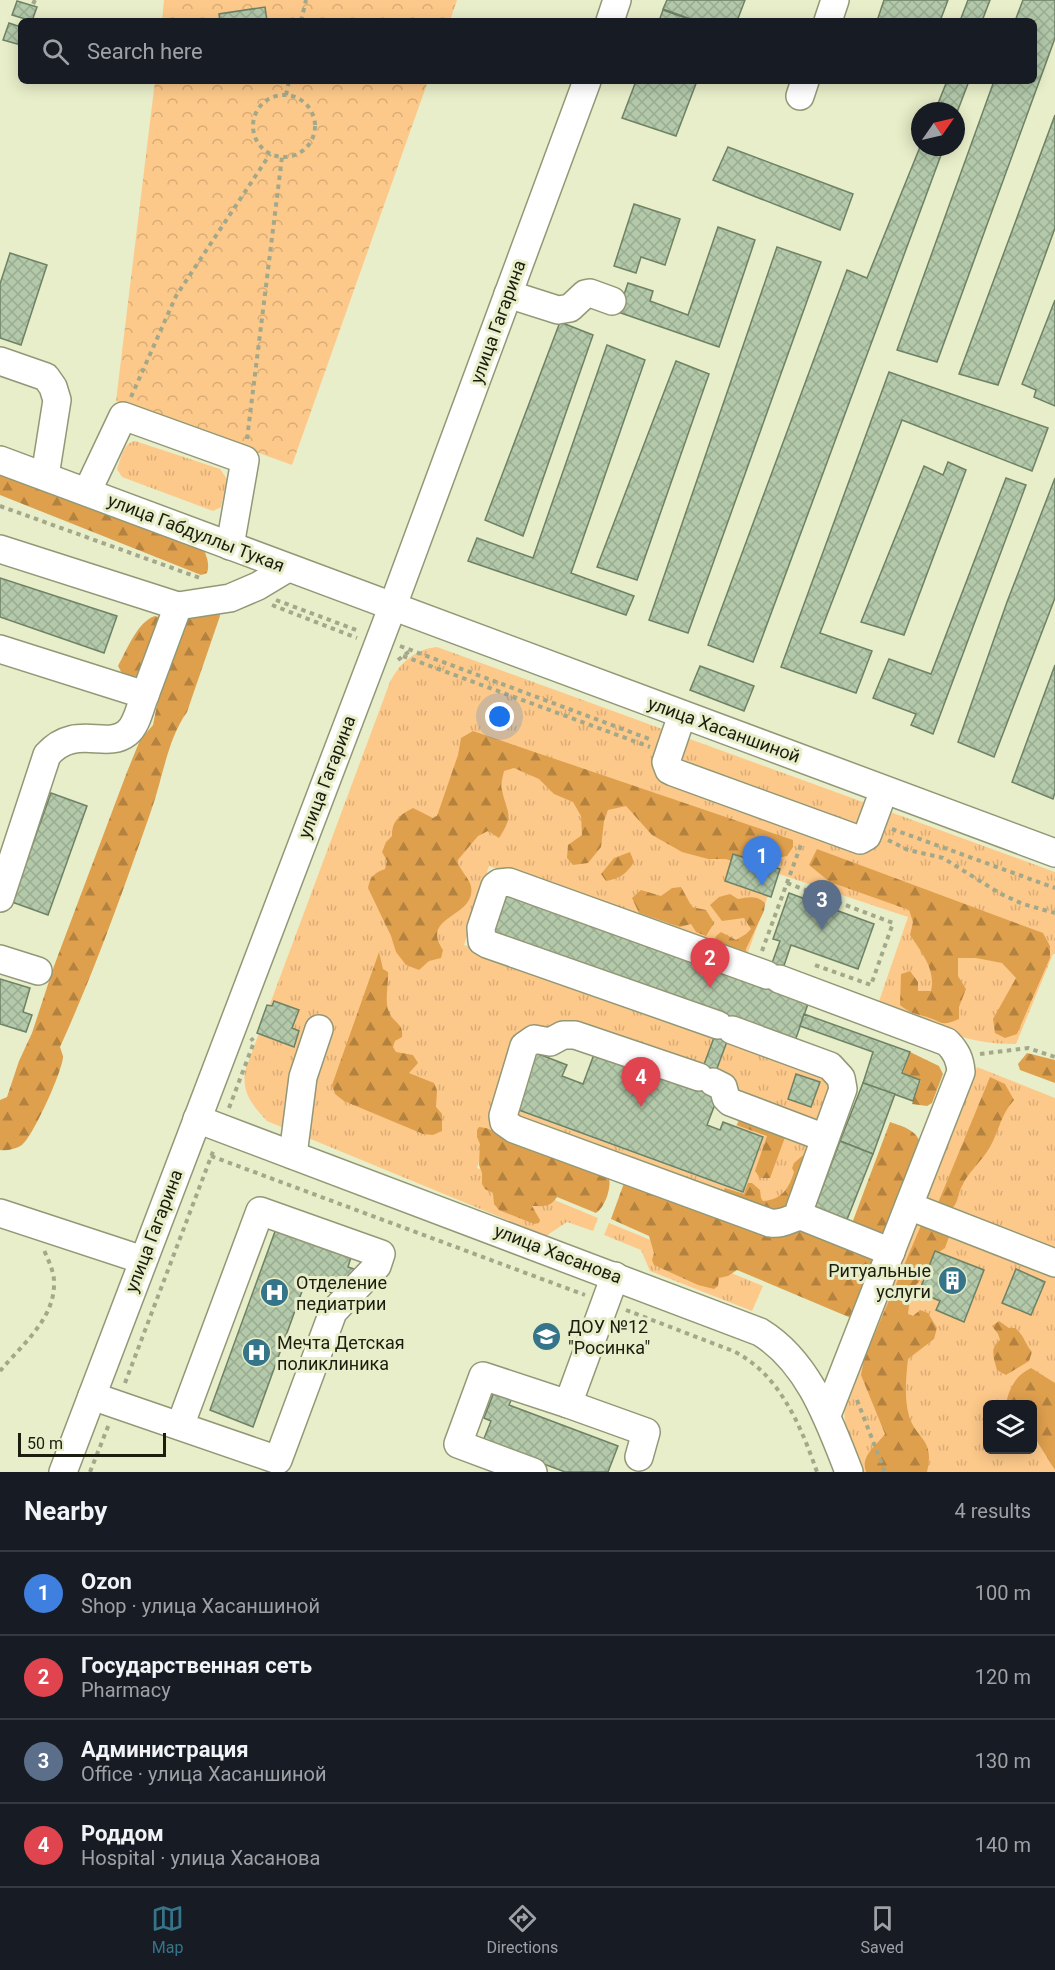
<!DOCTYPE html>
<html lang="en">
<head>
<meta charset="utf-8">
<style>
  :root { --surface:#171b24; --page:#20242c; --text:#f1f3f6; --muted:#9ea1a6; --line:#363941; --accent:#36748a }
  body { margin:0; font-family:Roboto,sans-serif; background:var(--page); color:var(--text) }
  .controls { position:absolute; right:18px; bottom:18px; display:grid; overflow:hidden; border-radius:9px; box-shadow:0 3px 15px #0003 }
  .controls button { width:54px; height:54px; display:grid; place-items:center; padding:0; border:0; border-bottom:2px solid var(--line); background:var(--surface); color:var(--text); font:30px sans-serif }
  .compass { position:absolute; left:911px; top:102px; width:54px; height:54px; border-radius:50%; background:var(--surface); box-shadow:0 3px 15px #0003; rotate:56deg }
  .scale { position:absolute; left:18px; bottom:15px; width:148px; box-sizing:border-box; padding-left:6px; border:3px solid #1b1d0f; border-top:0; font-size:16px; line-height:21px; white-space:nowrap; color:#1b1d0f; -webkit-text-stroke:4px #e8eec9; paint-order:stroke }
  .you { position:absolute; left:500px; top:717px; width:21px; height:21px; margin:-15px; border:4px solid #fff; border-radius:50%; background:#1a73e8; box-shadow:0 0 0 9px #1a73e833 }
  .badge { display:grid; place-items:center; width:39px; height:39px; border-radius:50%; background:var(--accent); color:#fff; font-size:20px; font-weight:700 }
  .pin { position:absolute; translate:-50% -50px; filter:drop-shadow(0 2px 3px #0008) }
  .pin::after { content:''; position:absolute; top:32px; width:21px; height:18px; background:inherit; clip-path:polygon(0 0,100% 0,50% 100%) }
  .list { margin:0; padding:0; list-style:none }
  h2 { display:flex; justify-content:space-between; align-items:center; height:78px; margin:0; padding:0 24px; font-size:26px }
  h2 small { font-size:20px; font-weight:400; color:var(--muted) }
  .list li { display:grid; grid-template-columns:39px 1fr auto; gap:18px; align-items:center; box-sizing:border-box; height:84px; padding:0 24px; border-top:2px solid var(--line) }
  .list b { display:block; font-size:22px; white-space:nowrap }
  .list p { margin:0; font-size:20px; white-space:nowrap; color:var(--muted) }
  .list em { font-size:20px; font-style:normal; color:var(--muted) }
  .icon { flex:none; width:33px; height:33px; fill:none; stroke:currentColor; stroke-width:2; stroke-linecap:round; stroke-linejoin:round }
  .map { position:relative; flex:none; width:1055px; height:1472px; overflow:hidden }
  .search { position:absolute; background:var(--surface); box-shadow:0 3px 15px #0003; left:18px; right:18px; top:18px; height:66px; display:flex; align-items:center; gap:15px; box-sizing:border-box; padding:0 21px; border-radius:9px; color:var(--muted); font-size:22px }
  .sheet { height:414px; background:var(--surface) }
  nav { display:flex; justify-content:space-around; align-items:center; box-sizing:border-box; height:84px; border-top:2px solid var(--line); background:var(--surface); font-size:16px; color:var(--muted) }
  nav a { display:grid; justify-items:center; gap:3px }
  nav .on { color:var(--accent) }
  .map>svg:first-child { display:block }
</style>
</head>
<body>
<div class="map">
<svg width="1055" height="1472" viewBox="0 0 1055 1472">
  <defs>
    <pattern id="grass-tufts" width="24" height="20" patternUnits="userSpaceOnUse" patternTransform="scale(1.5)"><rect width="24" height="20" fill="#fdc98a"/><path d="M3 7l-1-3M5 7V3M7 7l1-3M15 17l-1-3M17 17v-4M19 17l1-3" fill="none" stroke="#d8ac76"/></pattern>
    <pattern id="forest-firs" width="22" height="20" patternUnits="userSpaceOnUse" patternTransform="scale(1.5)"><rect width="22" height="20" fill="#dfa04e"/><path d="M5 1l3.5 6h-7zM16 11l3.5 6h-7z" fill="#b4823f"/></pattern>
    <pattern id="park-crowns" width="20" height="18" patternUnits="userSpaceOnUse" patternTransform="scale(1.5)"><rect width="20" height="18" fill="#fdc98a"/><path d="M2 6a3 3 0 1 1 6 0M12 15a3 3 0 1 1 6 0" fill="none" stroke="#d8ac76"/></pattern>
    <pattern id="building-cross-hatch" width="8" height="8" patternUnits="userSpaceOnUse" patternTransform="scale(1.5)"><rect width="8" height="8" fill="#b3c9aa"/><path d="M0 0l8 8M0 8l8-8" fill="none" stroke="#99ac91"/></pattern>
  </defs>
  <rect width="100%" height="100%" fill="#e8eec9"/>
  <g fill="url(#grass-tufts)" fill-rule="evenodd">
    <path d="M135 441 220 469 227 479 221 507 213 511 122 477 117 469C121 459 123 443 135 441Z"/>
    <path d="M437 647 1055 872V954H1053L1016 1044C968 1045 921 1024 877 1007L908 917 776 873 746 958 489 866 464 945 819 1072 832 1082 817 1123 526 1028 477 1168 598 1218 593 1231 567 1222 546 1236 267 1121C252 1105 242 1093 245 1071L390 682C400 663 415 649 437 647Z"/>
    <polygon points="977,1067 1055,1098 1055,1257 922,1205"/>
    <polygon points="516,1110 743,1193 764,1136 736,1126 742,1110 801,1133 811,1151 779,1215 508,1116"/>
    <path d="M920 1217 1055 1273V1472H861L845 1423 844 1407ZM988 1404H1032V1450H988Z"/>
    <polygon points="609,1223 763,1286 752,1311 650,1271 641,1250 604,1235"/>
  </g>
  <g fill="url(#forest-firs)">
    <path d="M0 468 199 540C204 550 211 562 207 573L201 575 0 495Z"/>
    <path d="M219 610 220 616 187 712C167 740 163 778 151 811 123 891 95 970 60 1047 61 1050 62 1053 63 1056 64 1068 33 1137 22 1145 16 1149 7 1151 0 1150V1100L7 1097 19 1061 32 1033 54 966 127 772 140 740 153 725 159 695 182 623 199 612Z"/>
    <path d="M155 616 162 618 146 671 137 676 125 679 118 666C127 650 137 622 155 616Z"/>
    <path d="M473 731 793 840V847L787 856C775 858 771 862 765 873L726 859H708L682 852 652 835 626 806 608 810 604 821 601 847 588 863 573 865 567 858 568 845 582 835 581 816 573 802 554 794 539 779 514 768 504 771C503 777 500 784 502 790 507 814 515 814 499 838L488 831 478 836 457 861C460 870 469 878 471 886 477 918 419 915 443 950L441 958 429 961 419 970 406 965 396 952 391 936 368 888C370 877 375 872 385 869L387 861 382 852 386 842 392 836C392 820 400 815 413 808L433 818 437 816 458 755 461 738Z"/>
    <path d="M817 849 1043 933 1050 946V958L1017 1034 1005 1038 995 1033 993 1019 1016 978 1002 963 976 958H958V976L966 989 959 1007V1019C940 1027 943 1022 927 1017 914 1013 911 1014 900 1005L901 974 910 971 918 982V991H931C936 970 922 953 910 935L913 922 909 910 830 882 809 865Z"/>
    <path d="M630 852 634 862C626 874 621 878 606 881L601 874 614 858Z"/>
    <polygon points="681,887 692,907 706,910 714,923 706,936 696,932 691,924 680,927 639,913 632,898 641,890 661,896 672,888"/>
    <path d="M730 894 738 899C748 897 757 895 765 903L764 911 745 951 714 942 716 936 721 932 736 940 746 934 751 929 744 918 722 921 710 905 719 897Z"/>
    <path d="M379 952 383 969 388 972C389 983 384 1001 389 1012 393 1023 404 1023 402 1037L395 1041 393 1047 396 1052 413 1055 418 1063 409 1073 434 1083 437 1091 436 1107 442 1114V1131L433 1135 423 1134 344 1101 335 1094 332 1085Z"/>
    <polygon points="910,1052 939,1066 943,1074 932,1103 927,1106 912,1104 921,1080 903,1073"/>
    <polygon points="1027,1053 1055,1060 1055,1083 1020,1070 1018,1064"/>
    <path d="M990 1077 1005 1084 1014 1100C1001 1114 999 1131 990 1147 982 1161 969 1171 962 1186 957 1195 959 1204 949 1211L938 1203Z"/>
    <polygon points="742,1113 787,1132 770,1178 760,1178 755,1171 767,1136 739,1126 737,1125"/>
    <path d="M890 1122C904 1127 918 1130 921 1146L888 1230 880 1234 851 1226Z"/>
    <path d="M479 1127 486 1128 608 1175C613 1185 605 1208 596 1213L557 1197C550 1208 543 1206 532 1206L540 1220 539 1223 534 1224 499 1210 494 1204 493 1193 485 1189 482 1184V1173L479 1165 480 1144 477 1137V1130Z"/>
    <path d="M802 1156H806L792 1204 779 1214 723 1192 725 1188 744 1194 748 1183H752L760 1190 761 1198 763 1201C782 1200 789 1188 794 1172L792 1168 794 1163Z"/>
    <polygon points="624,1183 800,1223 878,1251 851,1318 737,1270 728,1276 719,1278 718,1286 714,1289 698,1285 654,1265 652,1260 654,1253 649,1236 611,1219"/>
    <path d="M922 1223 950 1234 945 1248 939 1252 918 1283 911 1289 908 1314 913 1316 920 1310 928 1313 937 1328 934 1339 908 1359C906 1378 904 1397 909 1416 917 1441 935 1438 927 1472H866C860 1456 876 1446 885 1434L861 1375 864 1359Z"/>
    <path d="M999 1321 1009 1328H1015C1024 1335 1025 1344 1032 1352L1029 1361 1006 1375 997 1370C994 1359 989 1348 1000 1340L998 1334 992 1326Z"/>
    <path d="M1031 1368 1055 1383V1470L1033 1435 1032 1404H1006C1009 1388 1016 1375 1031 1368Z"/>
  </g>
  <g fill="url(#park-crowns)">
    <polygon points="164,0 457,0 450,21 162,21"/>
    <polygon points="155,81 428,81 292,465 116,401"/>
  </g>
  <g fill="url(#building-cross-hatch)" stroke="#6e8265" stroke-width="1.5">
    <polygon points="667,0 745,0 737,21 696,21 663,9"/>
    <polygon points="884,0 948,0 940,21 877,21"/>
    <polygon points="968,0 990,0 982,21 960,21"/>
    <polygon points="1023,0 1055,0 1055,38 937,362 897,350 994,81 1034,81 1034,21 1015,21"/>
    <polygon points="17,1 37,7 32,21 12,15"/>
    <polygon points="265,7 267,21 220,21 219,14"/>
    <polygon points="663,10 694,21 659,21"/>
    <polygon points="9,23 21,27 21,45 3,40"/>
    <polygon points="636,81 697,81 676,136 622,118"/>
    <polygon points="947,81 969,81 956,115 956,111 935,111"/>
    <polygon points="1055,115 1055,228 998,385 959,374"/>
    <polygon points="728,147 853,194 840,230 713,180"/>
    <polygon points="920,147 944,147 753,662 708,645 847,270 867,278"/>
    <polygon points="634,204 680,219 665,265 641,257 636,273 614,266"/>
    <polygon points="718,227 755,240 719,347 618,312 628,283 653,291 650,301 688,315"/>
    <polygon points="777,247 821,262 688,633 649,620"/>
    <polygon points="10,253 47,265 21,345 0,338 0,284"/>
    <polygon points="1055,300 1055,406 1034,397 1036,390 1022,384"/>
    <polygon points="560,322 593,335 523,536 485,520"/>
    <polygon points="607,345 645,360 571,573 634,596 626,615 468,561 477,538 533,558"/>
    <polygon points="676,361 709,374 637,580 597,567"/>
    <polygon points="889,372 1048,428 1032,471 902,420 820,633 872,651 856,693 781,667"/>
    <polygon points="948,462 966,470 904,635 861,622 924,466 943,475"/>
    <polygon points="1006,478 1026,485 933,734 911,725 916,714 873,698 889,659 931,674"/>
    <polygon points="1055,478 1055,598 994,757 958,742 1007,602"/>
    <polygon points="0,578 117,616 104,653 0,617"/>
    <polygon points="1055,665 1055,793 1053,799 1012,782"/>
    <polygon points="700,666 754,686 744,711 690,690"/>
    <polygon points="51,793 87,806 48,915 12,902"/>
    <polygon points="733,854 780,869 771,897 725,881"/>
    <polygon points="505,893 763,988 780,941 773,939 789,893 874,924 858,969 791,945 775,992 808,1004 795,1041 735,1020 709,1090 719,1094 707,1125 720,1130 723,1122 763,1137 743,1192 516,1109 536,1053 567,1065 562,1076 583,1084 596,1049 696,1086 722,1016 491,931"/>
    <polygon points="0,979 30,988 23,1012 32,1015 26,1032 0,1024"/>
    <polygon points="274,1001 299,1010 292,1028 299,1031 294,1047 257,1033 267,1005 272,1006"/>
    <polygon points="804,1014 910,1052 902,1073 920,1080 913,1101 863,1083 873,1052 800,1026"/>
    <polygon points="796,1074 820,1082 811,1107 788,1099"/>
    <polygon points="863,1083 895,1094 873,1154 840,1141"/>
    <polygon points="840,1141 873,1154 846,1222 814,1210"/>
    <polygon points="277,1226 352,1254 348,1267 354,1269 348,1284 342,1282 337,1295 305,1283 253,1427 210,1410"/>
    <polygon points="935,1251 984,1270 964,1322 936,1310 940,1301 919,1292"/>
    <polygon points="1016,1269 1045,1282 1031,1315 1002,1303"/>
    <polygon points="497,1384 515,1391 509,1405 618,1446 608,1472 565,1472 483,1441 491,1421 484,1418"/>
  </g>
  <g fill="none" stroke-linecap="round" stroke-linejoin="round">
    <defs>
      <g id="minor">
        <polyline points="610,21 617,0"/>
        <polyline points="828,21 835,0"/>
        <polyline points="800,96 805,81"/>
        <polyline points="508,294 558,310 570,308 585,294 590,293 612,301"/>
        <polyline points="0,361 46,377 53,387 57,400 45,476"/>
        <polyline points="0,460 1055,853"/>
        <polyline points="87,492 123,416 245,460 230,546"/>
        <polyline points="0,549 178,606 145,695 0,649"/>
        <polyline points="178,606 230,598 258,586 288,568"/>
        <polyline points="682,715 666,762 669,770 673,772 860,840 867,836 884,790"/>
        <path d="M0 898 47 755C75 723 106 750 127 733 137 725 140 707 145 695"/>
        <polyline points="0,959 38,971"/>
        <path d="M779 979 947 1042C956 1051 960 1059 961 1072L827 1415"/>
        <polyline points="718,1025 487,944 482,941 481,928 495,886 499,883 509,882 767,975"/>
        <path d="M699 1077 575 1035H563L550 1042 534 1039 524 1046 503 1116 504 1122 514 1129 770 1223C783 1225 790 1218 801 1216L800 1208 843 1089 841 1078 830 1066 732 1030"/>
        <polyline points="713,1082 723,1087 726,1098 730,1102 825,1138"/>
        <path d="M197 1119 760 1332C809 1362 829 1421 849 1472"/>
        <polyline points="293,1155 303,1077 319,1029"/>
        <polyline points="909,1206 1055,1263"/>
        <polyline points="0,1213 143,1260"/>
        <polyline points="801,1216 891,1252"/>
        <polyline points="92,1396 278,1460 333,1312 377,1266 381,1254 260,1211 180,1426"/>
        <polyline points="568,1404 646,1432 639,1457"/>
        <polyline points="63,1472 392,608 587,81"/>
        <polyline points="533,1472 458,1444 483,1376 568,1404 615,1276"/>
      </g>
    </defs>
    <use href="#minor" stroke="#929876" stroke-width="30"/>
    <g stroke="#a3a88a" stroke-width="4" stroke-dasharray="4.5 4.5" stroke-linecap="butt">
      <polyline points="33,4 35,0"/>
      <polyline points="301,21 306,0"/>
      <polyline points="286,95 289,81"/>
      <circle cx="284" cy="126" r="31"/>
      <polyline points="131,397 176,296 270,154"/>
      <polyline points="247,439 282,157"/>
      <polyline points="0,506 200,578"/>
      <polyline points="276,600 359,631"/>
      <polyline points="272,605 357,638"/>
      <polyline points="400,646 652,740"/>
      <polyline points="403,656 650,747"/>
      <polyline points="398,660 411,650"/>
      <polyline points="892,829 1055,888"/>
      <polyline points="888,840 908,850 943,858 1001,894 1023,904 1055,913"/>
      <polyline points="787,883 893,923 871,985 815,965"/>
      <polyline points="762,951 802,842"/>
      <polyline points="980,1054 1028,1048 1055,1057"/>
      <polyline points="229,1108 254,1042 251,1038"/>
      <polyline points="211,1156 585,1295"/>
      <path d="M626 1310 733 1351C779 1373 801 1426 817 1472"/>
      <path d="M0 1371C21 1346 53 1320 54 1286 55 1273 49 1262 44 1250"/>
      <polyline points="125,1383 214,1149"/>
      <polyline points="857,1400 885,1472"/>
      <polyline points="90,1472 109,1424"/>
    </g>
    <use href="#minor" stroke="#fff" stroke-width="27"/>
  </g>
  <defs>
    <symbol id="building-disc" viewBox="-11 -11 22 22"><circle r="9.5" fill="#36748a" stroke="#e8eec9"/><path d="M-4-6H4V6H1V3H-1V6H-4ZM-2.5-4.3h1.7v1.8h-1.7ZM.8-4.3h1.7v1.8H.8ZM-2.5-1h1.7V.8h-1.7ZM.8-1h1.7V.8H.8Z" fill="#fff"/></symbol>
    <symbol id="hospital-disc" viewBox="-11 -11 22 22"><circle r="9.5" fill="#36748a" stroke="#e8eec9"/><path d="M-5-5h3v3.5h4V-5h3V5h-3V1.5h-4V5h-3Z" fill="#fff"/></symbol>
    <symbol id="school-disc" viewBox="-11 -11 22 22"><circle r="9.5" fill="#36748a" stroke="#e8eec9"/><path d="M0-5L7-2L0 1L-7-2ZM-4 1L0 2.5L4 1V4Q0 6-4 4Z" fill="#fff"/></symbol>
  </defs>
  <g fill-rule="evenodd">
    <use href="#building-disc" x="936" y="1264" width="33" height="33"/>
    <use href="#hospital-disc" x="258" y="1276" width="33" height="33"/>
    <use href="#school-disc" x="530" y="1320" width="33" height="33"/>
    <use href="#hospital-disc" x="240" y="1336" width="33" height="33"/>
  </g>
  <g text-anchor="middle" stroke-width="6" stroke-linejoin="round" paint-order="stroke">
    <g font-size="18" fill="#1b1d0f" stroke="#e8eec9">
      <text transform="translate(498 322) rotate(-70)" y="6">улица Гагарина</text>
      <text transform="translate(196 533) rotate(21)" y="6">улица Габдуллы Тукая</text>
      <text transform="translate(724 730) rotate(20)" y="6">улица Хасаншиной</text>
      <text transform="translate(327 777) rotate(-69)" y="6">улица Гагарина</text>
      <text transform="translate(154 1231) rotate(-69)" y="6">улица Гагарина</text>
      <text transform="translate(558 1254) rotate(21)" y="6">улица Хасанова</text>
    </g>
    <g font-size="18" fill="#1b1d0f" stroke="#e8eec9" text-anchor="start">
      <text x="931" y="1277" text-anchor="end">Ритуальные<tspan x="931" dy="21">услуги</tspan></text>
      <text x="296" y="1289">Отделение<tspan x="296" dy="21">педиатрии</tspan></text>
      <text x="568" y="1333">ДОУ №12<tspan x="568" dy="21">"Росинка"</tspan></text>
      <text x="277" y="1349">Мечта Детская<tspan x="277" dy="21">поликлиника</tspan></text>
    </g>
  </g>
</svg>
<div class="controls">
<button><svg class="icon" aria-label="layers" viewBox="0 0 24 24"><path d="M12 4l9 5-9 5-9-5zM3 14l9 5 9-5"/></svg></button>
</div>
<svg class="compass" viewBox="-18 -18 36 36"><path d="M0-13l5 13h-10z" fill="#e53935"/><path d="M0 13l5-13h-10z" fill="#9ea1a6"/></svg>
<div class="scale">50 m</div>
<div class="you"></div>
<div class="pin badge" style="left:762px;top:886px;background:#3f7fe0">1</div>
<div class="pin badge" style="left:710px;top:988px;background:#e0444e">2</div>
<div class="pin badge" style="left:822px;top:930px;background:#5c6f8a">3</div>
<div class="pin badge" style="left:641px;top:1107px;background:#e0444e">4</div>
<div class="search"><svg class="icon" aria-label="search" viewBox="0 0 24 24"><circle cx="10" cy="10" r="6"/><path d="M15 15l6 6"/></svg>Search here</div>
</div>
<section class="sheet">
<h2>Nearby<small>4 results</small></h2>
<ul class="list">
<li><span class="badge" style="background:#3f7fe0">1</span><div><b>Ozon</b><p>Shop · улица Хасаншиной</p></div><em>100 m</em></li>
<li><span class="badge" style="background:#e0444e">2</span><div><b>Государственная сеть</b><p>Pharmacy</p></div><em>120 m</em></li>
<li><span class="badge" style="background:#5c6f8a">3</span><div><b>Администрация</b><p>Office · улица Хасаншиной</p></div><em>130 m</em></li>
<li><span class="badge" style="background:#e0444e">4</span><div><b>Роддом</b><p>Hospital · улица Хасанова</p></div><em>140 m</em></li>
</ul>
</section>
<nav>
<a class="on"><svg class="icon" aria-label="map" viewBox="0 0 24 24"><path d="M3 6l6-2 6 2 6-2v14l-6 2-6-2-6 2zM9 4v14M15 6v14"/></svg>Map</a>
<a><svg class="icon" aria-label="directions" viewBox="0 0 24 24"><path d="M12 3l9 9-9 9-9-9zM9 14v-3h6M13 9l2 2-2 2"/></svg>Directions</a>
<a><svg class="icon" aria-label="saved" viewBox="0 0 24 24"><path d="M7 4h10v16l-5-4-5 4z"/></svg>Saved</a>
</nav>
</body>
</html>
